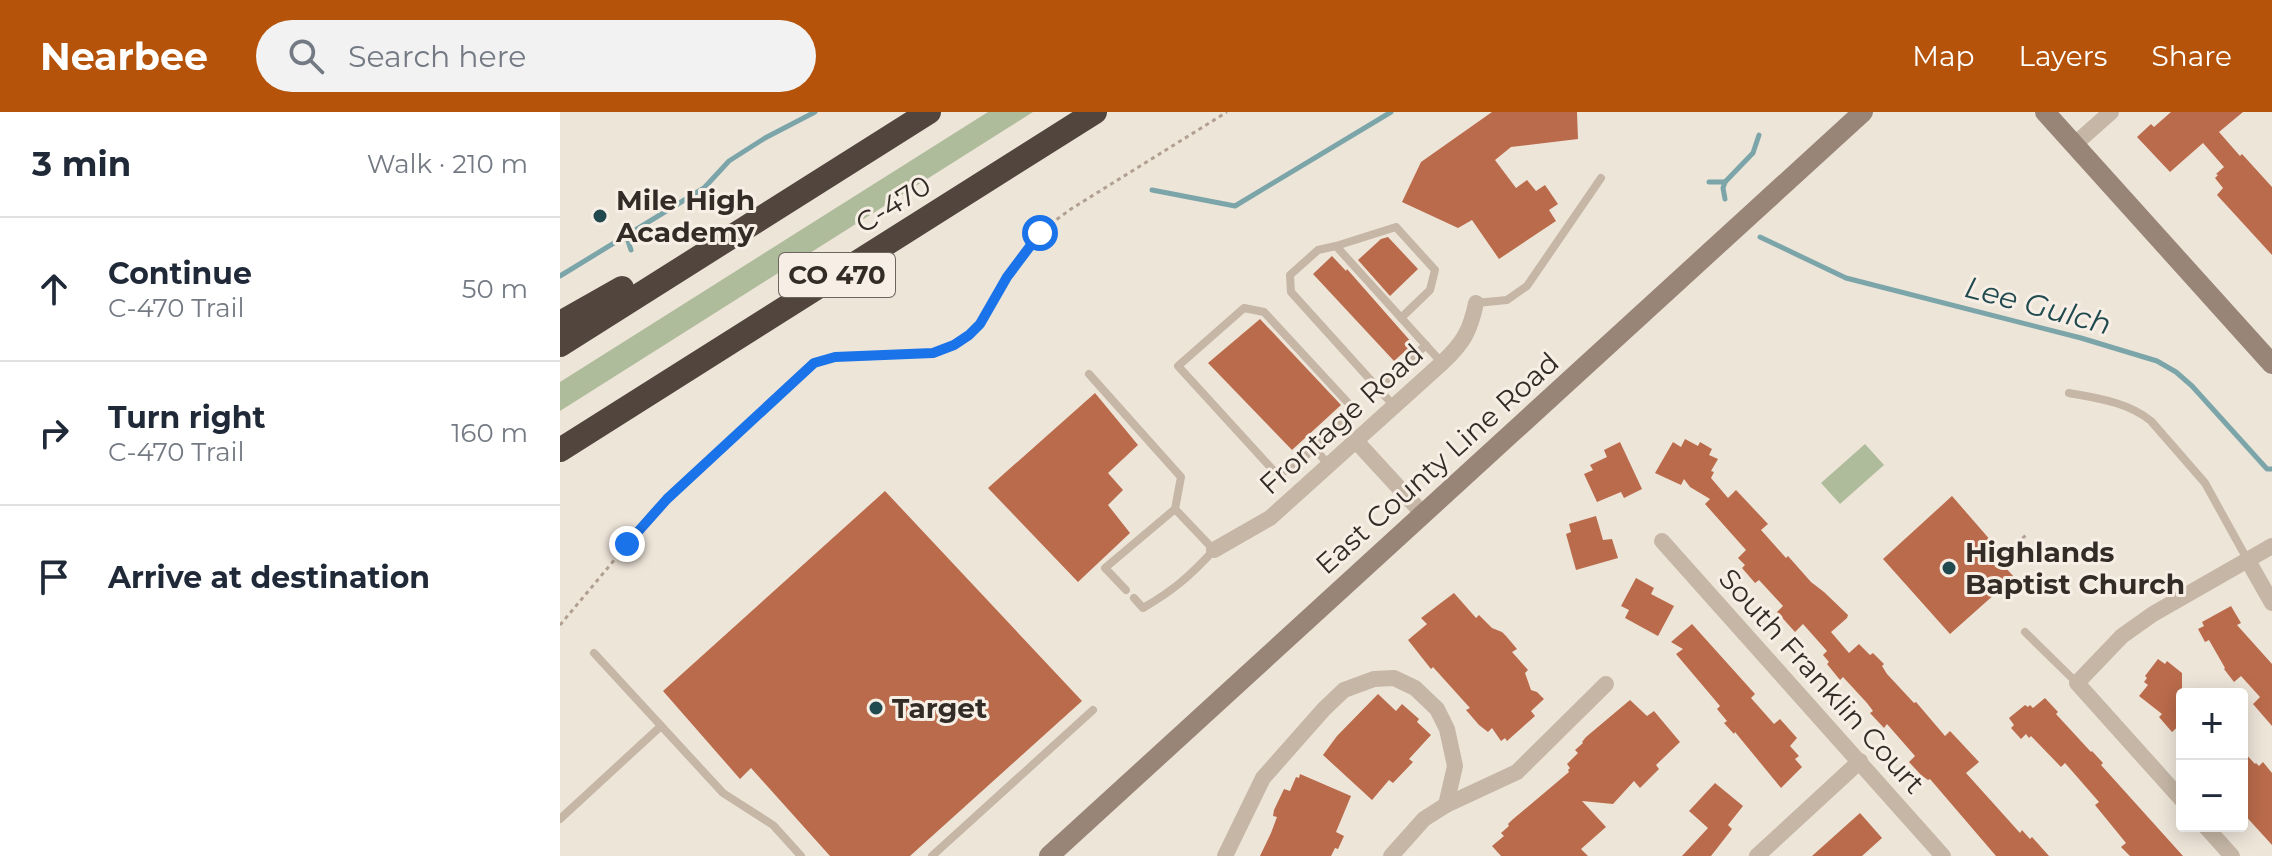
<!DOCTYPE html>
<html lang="en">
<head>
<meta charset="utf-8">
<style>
  :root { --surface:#fff; --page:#f2f2f3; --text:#1f2937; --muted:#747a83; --line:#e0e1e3; --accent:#b45309 }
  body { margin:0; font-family:Montserrat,sans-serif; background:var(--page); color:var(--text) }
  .controls { position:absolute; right:24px; bottom:24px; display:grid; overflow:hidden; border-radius:8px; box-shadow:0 4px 20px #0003 }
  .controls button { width:72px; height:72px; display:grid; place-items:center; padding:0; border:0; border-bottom:2px solid var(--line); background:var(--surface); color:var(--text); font:40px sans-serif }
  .stop { position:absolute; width:24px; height:24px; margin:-18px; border:6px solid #1a73e8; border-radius:50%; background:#fff }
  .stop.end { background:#1a73e8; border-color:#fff; box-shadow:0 2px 8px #0008 }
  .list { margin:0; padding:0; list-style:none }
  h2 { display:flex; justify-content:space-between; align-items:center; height:104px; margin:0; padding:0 32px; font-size:34px }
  h2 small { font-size:26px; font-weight:400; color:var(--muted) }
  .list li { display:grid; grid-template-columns:52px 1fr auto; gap:24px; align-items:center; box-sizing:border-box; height:144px; padding:0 32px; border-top:2px solid var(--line) }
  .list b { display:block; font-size:30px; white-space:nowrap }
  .list p { margin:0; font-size:26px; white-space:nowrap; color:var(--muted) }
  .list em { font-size:26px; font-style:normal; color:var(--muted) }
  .icon { flex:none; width:44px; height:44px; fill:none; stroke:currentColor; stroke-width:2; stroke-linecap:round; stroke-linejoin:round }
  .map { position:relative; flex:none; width:1712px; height:744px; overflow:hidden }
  header { display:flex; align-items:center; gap:48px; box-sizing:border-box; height:112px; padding:0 40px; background:var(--accent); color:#fff }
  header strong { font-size:38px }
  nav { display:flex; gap:44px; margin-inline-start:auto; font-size:28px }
  .search { width:560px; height:72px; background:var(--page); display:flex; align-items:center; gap:20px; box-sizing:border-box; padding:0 28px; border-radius:44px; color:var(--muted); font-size:30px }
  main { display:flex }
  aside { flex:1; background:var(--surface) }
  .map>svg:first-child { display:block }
</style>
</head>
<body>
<header>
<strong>Nearbee</strong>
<div class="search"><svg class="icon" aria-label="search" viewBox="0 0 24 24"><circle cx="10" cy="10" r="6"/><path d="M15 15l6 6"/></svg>Search here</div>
<nav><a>Map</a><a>Layers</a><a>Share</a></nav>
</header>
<main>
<aside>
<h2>3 min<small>Walk · 210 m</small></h2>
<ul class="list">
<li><svg class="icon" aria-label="ahead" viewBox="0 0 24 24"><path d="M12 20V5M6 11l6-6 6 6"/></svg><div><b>Continue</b><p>C-470 Trail</p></div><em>50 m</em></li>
<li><svg class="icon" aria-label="right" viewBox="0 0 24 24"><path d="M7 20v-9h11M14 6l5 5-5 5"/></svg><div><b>Turn right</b><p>C-470 Trail</p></div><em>160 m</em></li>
<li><svg class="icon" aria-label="arrive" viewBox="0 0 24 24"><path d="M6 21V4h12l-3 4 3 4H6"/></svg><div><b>Arrive at destination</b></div></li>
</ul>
</aside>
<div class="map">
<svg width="1712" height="744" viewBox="0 0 1712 744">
  <rect width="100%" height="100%" fill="#eee5d9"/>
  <g fill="#afbc9b">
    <polygon points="428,0 473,0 0,299 0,270"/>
    <polygon points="1305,332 1324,353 1280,392 1261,371"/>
  </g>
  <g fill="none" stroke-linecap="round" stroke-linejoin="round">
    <g stroke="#7ba5a9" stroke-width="5">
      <polyline points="1149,70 1165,70"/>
      <polyline points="592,78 675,94 831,0"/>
      <polyline points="1165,87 1163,76 1165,70 1193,41 1199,23"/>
      <polyline points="66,123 71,138"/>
      <polyline points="1200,125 1286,166 1521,226 1597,249 1616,260 1632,274 1707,357 1712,357"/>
      <polyline points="0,164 144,76 169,49 205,26 255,0"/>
    </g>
  </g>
  <g fill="#ba6b4b">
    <polygon points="932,0 1017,0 1018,27 951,35 935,48 956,76 967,68 976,79 985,73 998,92 989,98 996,109 939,147 912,108 898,116 842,90 861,50"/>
    <polygon points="1611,0 1683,0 1659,20 1680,44 1682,42 1712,75 1712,143 1657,83 1663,76 1655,66 1658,63 1656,62 1664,55 1643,31 1610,60 1577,25 1591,12 1594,15"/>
    <polygon points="828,125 858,157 830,184 798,148 821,127"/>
    <polygon points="772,144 786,159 787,157 853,232 834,249 753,162"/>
    <polygon points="700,207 781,293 732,338 648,251"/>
    <polygon points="535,281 578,333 548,361 563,378 548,393 570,421 518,470 428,376"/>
    <polygon points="1125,327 1138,334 1140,330 1152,337 1149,343 1158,347 1151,359 1154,360 1151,366 1168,386 1176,378 1208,412 1201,418 1226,446 1228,444 1251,470 1264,480 1288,503 1287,506 1271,520 1289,541 1299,532 1310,543 1313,541 1324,552 1322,554 1327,562 1354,591 1356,590 1385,624 1390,619 1419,650 1406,661 1460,721 1462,718 1470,727 1472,725 1489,744 1436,744 1370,667 1368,668 1361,663 1349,650 1355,644 1327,612 1324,616 1310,601 1313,599 1307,591 1283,565 1280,568 1267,552 1269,550 1263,543 1267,539 1243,512 1235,520 1217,500 1223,494 1199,468 1195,471 1182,456 1185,453 1178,446 1186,438 1145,392 1150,387 1130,375 1124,367 1121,373 1095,361 1113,330 1121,335"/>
    <polygon points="1060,330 1082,377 1064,386 1061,380 1037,390 1024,362 1033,358 1030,353 1047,345 1044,338"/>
    <polygon points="325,379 522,589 350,744 270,744 191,656 180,667 103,579"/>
    <polygon points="1392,384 1432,430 1427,435 1454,465 1390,522 1323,447"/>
    <polygon points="1036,404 1043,428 1052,427 1058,446 1016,458 1006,422 1011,420 1009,412"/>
    <polygon points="1076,466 1094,476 1091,482 1114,494 1098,524 1065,506 1069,498 1061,494"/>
    <polygon points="894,481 916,506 919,503 932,516 942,520 946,524 957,537 952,540 968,558 965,561 971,578 977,580 984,587 971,599 975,604 947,629 945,626 941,629 932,616 928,620 919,613 906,598 910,596 873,555 871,557 848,528 867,512 861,506"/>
    <polygon points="1671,494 1681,511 1677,513 1712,552 1712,614 1693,592 1700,585 1681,564 1674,570 1664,557 1665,556 1649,528 1645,530 1638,517 1644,514 1642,510"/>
    <polygon points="1132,512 1195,582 1191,586 1214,612 1220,607 1237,626 1230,634 1239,644 1235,647 1242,655 1221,676 1175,620 1174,622 1164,611 1167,609 1157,597 1160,594 1116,542 1123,537 1111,530"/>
    <polygon points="1598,547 1605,552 1607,549 1622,561 1622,611 1612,620 1599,605 1602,602 1579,584 1588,573 1584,570 1587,566 1585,564"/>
    <polygon points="818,582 836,599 842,592 859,607 857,610 871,623 849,647 853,650 833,671 829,668 812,688 763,643 777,624"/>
    <polygon points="1485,586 1498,600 1496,602 1531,640 1532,639 1543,651 1541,653 1623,744 1570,744 1561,735 1566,731 1535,693 1539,690 1505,651 1501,655 1471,624 1469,626 1466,622 1461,627 1451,616 1454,613 1449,606 1465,593 1468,595 1470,593 1473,596"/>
    <polygon points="1070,588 1087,604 1094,599 1120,630 1096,653 1099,657 1080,676 1074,669 1053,692 1022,689 1046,715 1021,737 1028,744 941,744 932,734 944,724 941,721 949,714 948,712 952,708 1009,660 1008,658 1010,656 1007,652 1018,641 1015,638 1023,631 1022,630 1026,625"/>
    <polygon points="1682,638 1695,652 1696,651 1699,654 1703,650 1712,661 1712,733 1682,700"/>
    <polygon points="740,662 791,684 776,720 784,724 778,737 775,736 771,744 700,744 711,721 717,705 713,704 714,698 724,677 730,679 736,665 739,666"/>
    <polygon points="1155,671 1183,694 1168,713 1172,717 1151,744 1122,744 1148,716 1129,699"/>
    <polygon points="1300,701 1322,726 1302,744 1252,744"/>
  </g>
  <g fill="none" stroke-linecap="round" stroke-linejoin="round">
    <g stroke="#b1a091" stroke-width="3" stroke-dasharray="4 4" stroke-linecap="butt">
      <polyline points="1439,448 1466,423"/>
      <polyline points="0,513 97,397 249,255 269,246 357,243 373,241 394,233 416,217 447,165 485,116 511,97 667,0"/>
    </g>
    <g stroke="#c5b6a6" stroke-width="8">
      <polyline points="776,134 836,115 875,158 870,178 841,206"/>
      <polyline points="916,191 947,188 967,174 1041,66"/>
      <polyline points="529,262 621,365 615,397 545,456 566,478"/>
      <polyline points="818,277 866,233"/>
      <path d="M1509 281C1536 286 1568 290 1591 309L1645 371 1687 447"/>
      <polyline points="834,294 731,180 730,163 758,138 776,134 882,251"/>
      <polyline points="754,336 729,359 714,359 618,254 684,196 704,200 790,293 785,307 754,336 769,353"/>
      <path d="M574 486 583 496C614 478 630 464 654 438L615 397"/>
      <polyline points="1465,520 1517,571"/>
      <polyline points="34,541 163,681 213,713 241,744"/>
      <polyline points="0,707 101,614"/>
      <polyline points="372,744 533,598"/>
    </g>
    <g stroke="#c5b6a6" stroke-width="16">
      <polyline points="1515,32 1551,0"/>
      <polyline points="796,329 863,402"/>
      <polyline points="1102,429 1383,744"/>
      <path d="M654 438 710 406 882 251C903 231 910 220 916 191"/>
      <polyline points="1687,447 1712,491"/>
      <polyline points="1622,688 1517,571 1562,524 1593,502 1712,434"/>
      <polyline points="886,693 957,660 1046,572"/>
      <polyline points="1645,714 1672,744"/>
      <polyline points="665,744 703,666 764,597 784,578 814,567 834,566 855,576 877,597 887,617 895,654 886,693 864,707 831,744"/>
      <polyline points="1197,744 1300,649"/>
    </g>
    <g stroke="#988578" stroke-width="20">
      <polyline points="1485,0 1712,252"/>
      <polyline points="489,744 1303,0"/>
    </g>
    <g stroke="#52453e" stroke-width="24">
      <polyline points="0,211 62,176"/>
      <polyline points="0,233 369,0"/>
      <polyline points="0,338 535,0"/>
    </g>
  </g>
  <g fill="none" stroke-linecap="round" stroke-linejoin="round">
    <polyline stroke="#1a73e8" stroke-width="10" points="67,432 107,387 254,251 275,245 373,241 394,233 409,223 420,212 447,165 480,121"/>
  </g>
  <g fill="#204a4f" stroke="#f7efe5" stroke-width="3">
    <circle cx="40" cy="104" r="8"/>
    <circle cx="1389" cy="456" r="8"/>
    <circle cx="316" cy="596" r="8"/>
  </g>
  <g text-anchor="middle" stroke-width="6" stroke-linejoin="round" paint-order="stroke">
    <rect fill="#f7efe5" stroke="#6d665f" stroke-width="2" x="219" y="141" width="116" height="44" rx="6"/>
    <g font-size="26" font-weight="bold" fill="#322b26">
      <text x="277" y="172">CO 470</text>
    </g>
    <g font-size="28" font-weight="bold" fill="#322b26" stroke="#f7efe5" text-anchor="start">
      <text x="56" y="98">Mile High<tspan x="56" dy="32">Academy</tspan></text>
      <text x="1405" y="450">Highlands<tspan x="1405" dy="32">Baptist Church</tspan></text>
      <text x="332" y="606">Target</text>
    </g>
    <g font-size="28" fill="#322b26" stroke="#f7efe5">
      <text transform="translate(333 92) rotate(-32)" y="10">C-470</text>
      <text transform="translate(781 307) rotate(-42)" y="10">Frontage Road</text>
      <text transform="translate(877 351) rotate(-42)" y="10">East County Line Road</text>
      <text transform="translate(1262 569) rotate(48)" y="10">South Franklin Court</text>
    </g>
    <g font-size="30" font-style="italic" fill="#204a4f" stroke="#f7efe5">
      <text transform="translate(1478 194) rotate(15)" y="10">Lee Gulch</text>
    </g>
  </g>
</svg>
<div class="controls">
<button>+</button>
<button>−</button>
</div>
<div class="stop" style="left:480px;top:121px"></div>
<div class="stop end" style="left:67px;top:432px"></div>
</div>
</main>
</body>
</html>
